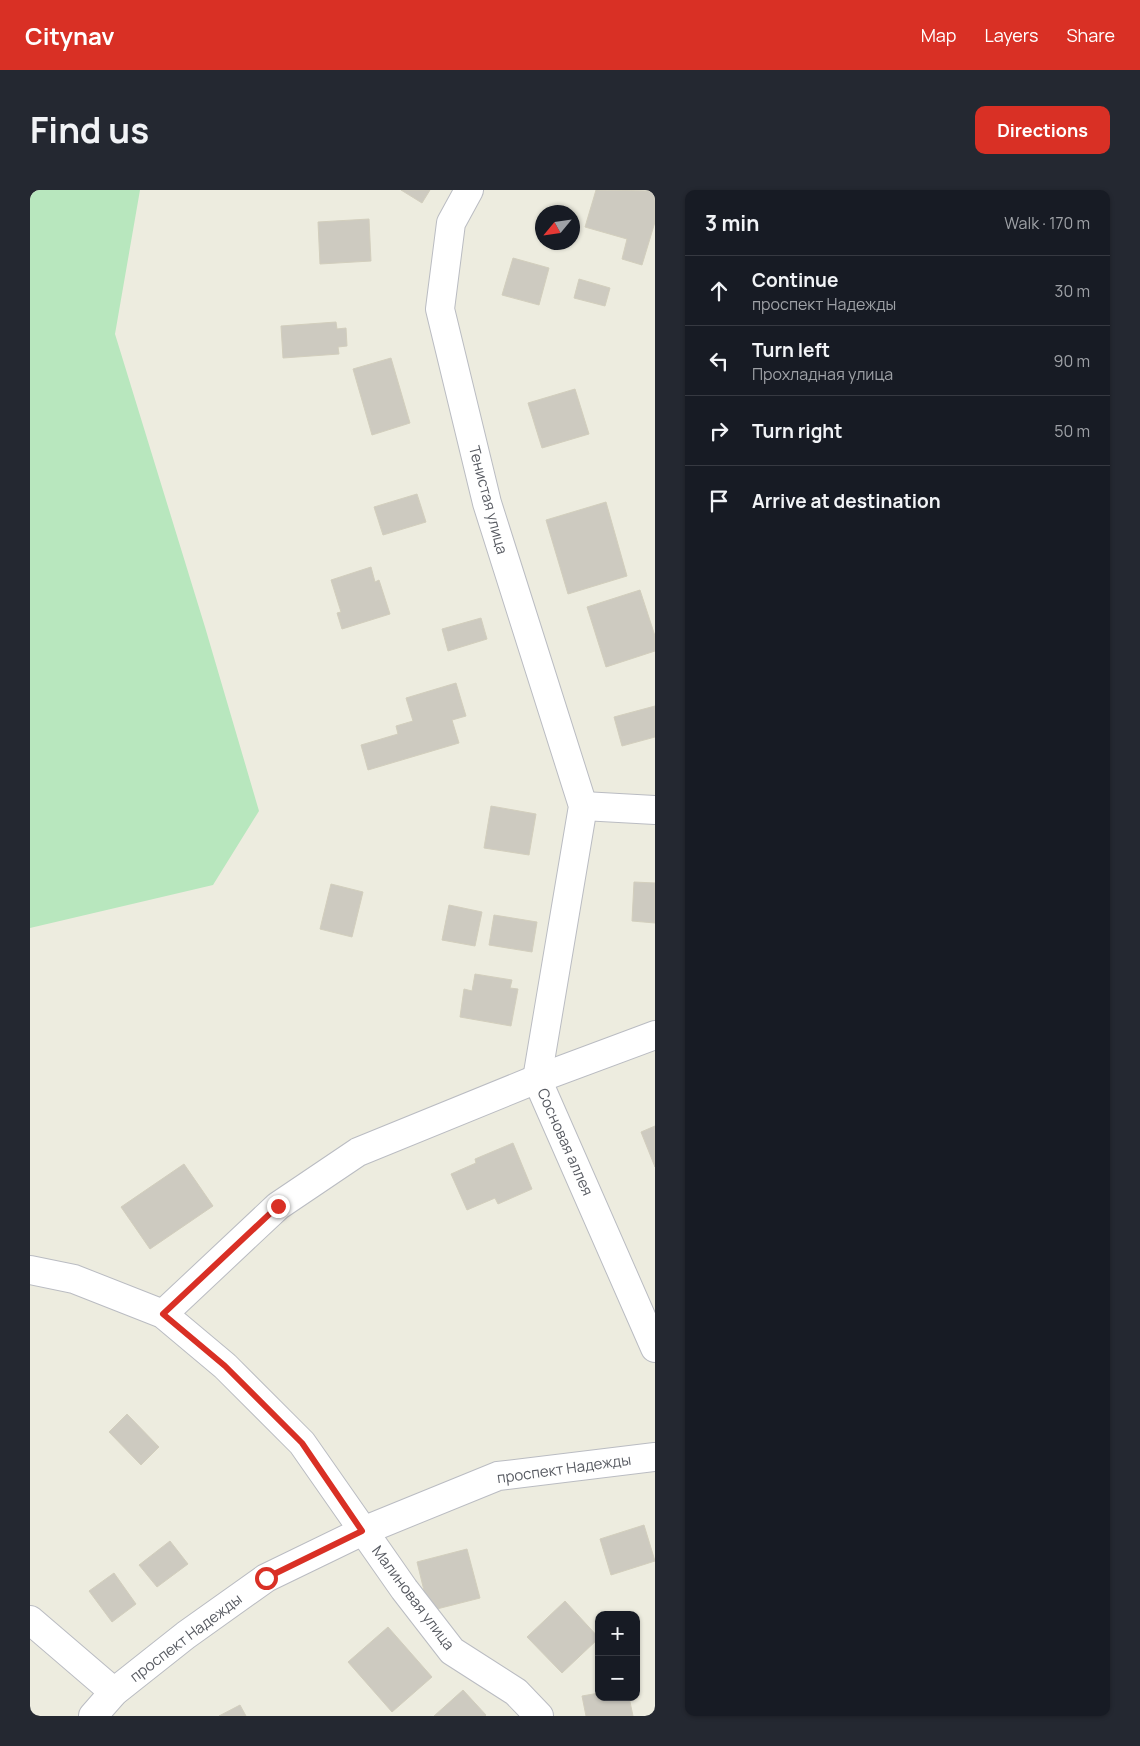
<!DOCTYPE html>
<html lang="en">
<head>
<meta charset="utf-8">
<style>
  :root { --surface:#171b24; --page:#242831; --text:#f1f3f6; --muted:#9ea1a6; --line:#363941; --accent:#d93025 }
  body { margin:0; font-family:Manrope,sans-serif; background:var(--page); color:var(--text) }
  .controls { position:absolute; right:15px; bottom:15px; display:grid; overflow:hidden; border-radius:10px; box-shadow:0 1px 4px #0004 }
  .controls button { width:45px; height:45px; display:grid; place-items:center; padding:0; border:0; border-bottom:1px solid var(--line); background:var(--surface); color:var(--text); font:25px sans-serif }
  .compass { position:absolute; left:505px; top:15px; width:45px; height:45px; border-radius:50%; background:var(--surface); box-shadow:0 1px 4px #0004; rotate:241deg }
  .stop { position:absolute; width:15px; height:15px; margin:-11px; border:4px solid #d93025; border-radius:50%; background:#fff }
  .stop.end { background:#d93025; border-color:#fff; box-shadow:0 1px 5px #0008 }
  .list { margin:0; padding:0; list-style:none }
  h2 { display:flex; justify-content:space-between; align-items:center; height:65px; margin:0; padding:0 20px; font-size:21px }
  h2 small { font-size:16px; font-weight:400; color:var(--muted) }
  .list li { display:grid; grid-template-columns:32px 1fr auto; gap:15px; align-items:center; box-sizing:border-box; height:70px; padding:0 20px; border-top:1px solid var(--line) }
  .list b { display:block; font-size:19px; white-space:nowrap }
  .list p { margin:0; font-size:16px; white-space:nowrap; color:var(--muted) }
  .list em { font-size:16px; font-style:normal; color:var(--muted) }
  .icon { flex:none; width:28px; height:28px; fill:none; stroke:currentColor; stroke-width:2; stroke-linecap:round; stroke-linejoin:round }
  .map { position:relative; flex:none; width:625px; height:1526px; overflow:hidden; border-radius:10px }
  header { display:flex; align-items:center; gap:30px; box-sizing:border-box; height:70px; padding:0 25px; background:var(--accent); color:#fff }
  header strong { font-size:24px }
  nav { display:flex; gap:28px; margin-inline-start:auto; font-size:18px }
  .intro { display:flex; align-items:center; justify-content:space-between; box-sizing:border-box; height:120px; padding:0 30px }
  h1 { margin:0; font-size:35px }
  .button { padding:12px 22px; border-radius:10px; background:var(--accent); color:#fff; font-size:18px; font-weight:700 }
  main { display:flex; gap:30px; padding:0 30px }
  aside { flex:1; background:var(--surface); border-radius:10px; box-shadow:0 1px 4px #0004 }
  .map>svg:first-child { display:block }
</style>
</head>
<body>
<header>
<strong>Citynav</strong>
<nav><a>Map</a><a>Layers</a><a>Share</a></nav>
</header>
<div class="intro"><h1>Find us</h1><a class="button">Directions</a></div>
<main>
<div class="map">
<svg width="625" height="1526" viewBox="0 0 625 1526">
  <rect width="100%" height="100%" fill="#edecdf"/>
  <polygon fill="#b8e7be" points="0,0 110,0 85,144 175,437 229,621 183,695 0,738"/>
  <g fill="#cdcac0" stroke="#d2cebd">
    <polygon points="371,0 400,0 392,13"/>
    <polygon points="566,0 625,1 625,32 612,75 592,69 597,49 555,37"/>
    <polygon points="339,29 341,71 290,74 288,32"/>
    <polygon points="483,68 519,78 509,115 472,105"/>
    <polygon points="549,89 580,98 575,116 544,108"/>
    <polygon points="306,132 307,139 316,138 317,156 308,157 309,164 253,168 251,136"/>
    <polygon points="361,168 380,233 342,245 323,179"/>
    <polygon points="545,199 559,244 512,258 498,213"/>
    <polygon points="387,304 396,332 353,345 344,317"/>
    <polygon points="576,312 597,386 538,404 516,330"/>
    <polygon points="341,377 345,392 349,390 360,424 312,439 307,423 311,422 301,390"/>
    <polygon points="610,400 625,446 625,461 576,477 557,417"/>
    <polygon points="451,428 457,449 418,461 412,439"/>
    <polygon points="426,493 436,526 422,530 429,553 338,580 331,555 368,544 366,536 383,531 376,508"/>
    <polygon points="625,516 625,547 592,556 584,527"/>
    <polygon points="461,616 506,624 499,665 454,658"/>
    <polygon points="604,692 625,693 625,733 602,731"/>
    <polygon points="301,694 333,702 322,747 290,739"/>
    <polygon points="419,715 452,722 445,756 412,750"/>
    <polygon points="464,725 507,732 502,762 459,755"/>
    <polygon points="445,784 482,790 480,798 488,799 481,836 430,827 434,799 442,801"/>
    <polygon points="625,936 625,977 611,942"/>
    <polygon points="483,953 502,999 468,1014 465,1008 437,1020 421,984 446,973 445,969"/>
    <polygon points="154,974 183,1016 120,1059 91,1017"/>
    <polygon points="97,1224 129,1257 111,1275 79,1242"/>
    <polygon points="614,1335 625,1371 581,1385 570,1349"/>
    <polygon points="140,1351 158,1374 127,1397 109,1375"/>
    <polygon points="437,1359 450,1408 399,1421 387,1372"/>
    <polygon points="84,1383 106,1414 82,1432 59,1401"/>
    <polygon points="535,1411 569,1448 532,1483 497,1447"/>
    <polygon points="358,1437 402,1487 362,1522 318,1472"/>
    <polygon points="433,1500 456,1525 455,1526 404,1526"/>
    <polygon points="569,1503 569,1507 599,1507 603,1526 556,1526 552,1506"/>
    <polygon points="210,1515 216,1526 189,1526"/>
  </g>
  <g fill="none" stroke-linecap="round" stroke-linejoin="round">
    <defs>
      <g id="minor">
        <polyline points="439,0 421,33 410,119 457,313 553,616 507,889 625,1158"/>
        <polyline points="553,616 625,620"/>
        <polyline points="0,1080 44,1089 133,1124 195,1176 272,1253 374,1399 422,1461 486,1502 509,1526"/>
        <polyline points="133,1124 248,1016 328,962 507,889 625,845"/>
        <polyline points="0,1430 84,1502"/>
        <polyline points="63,1526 84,1502 156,1445 236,1388 333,1341 468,1286 625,1267"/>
      </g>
    </defs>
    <use href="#minor" stroke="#babcc2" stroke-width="30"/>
    <use href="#minor" stroke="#fff" stroke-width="28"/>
  </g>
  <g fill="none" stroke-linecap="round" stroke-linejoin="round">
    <polyline stroke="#d93025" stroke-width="6" points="236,1388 332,1341 272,1253 195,1176 133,1124 248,1016"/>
  </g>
  <g text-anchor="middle" stroke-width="5" stroke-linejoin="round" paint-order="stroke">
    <g font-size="15" fill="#585b62" stroke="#fff">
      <text transform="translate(458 310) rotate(75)" y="5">Тенистая улица</text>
      <text transform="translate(535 952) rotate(66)" y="5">Сосновая аллея</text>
      <text transform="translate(534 1279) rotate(-8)" y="5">проспект Надежды</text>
      <text transform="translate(383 1408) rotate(53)" y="5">Малиновая улица</text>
      <text transform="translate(156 1448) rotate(-37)" y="5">проспект Надежды</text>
    </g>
  </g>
</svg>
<div class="controls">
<button>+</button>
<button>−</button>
</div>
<svg class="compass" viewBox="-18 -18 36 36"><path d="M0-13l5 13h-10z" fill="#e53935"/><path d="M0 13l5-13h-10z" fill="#9ea1a6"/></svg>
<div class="stop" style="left:236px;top:1388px"></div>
<div class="stop end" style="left:248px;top:1016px"></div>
</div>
<aside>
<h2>3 min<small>Walk · 170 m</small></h2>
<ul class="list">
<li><svg class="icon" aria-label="ahead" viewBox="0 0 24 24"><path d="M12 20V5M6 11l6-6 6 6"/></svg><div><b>Continue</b><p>проспект Надежды</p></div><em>30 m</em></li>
<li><svg class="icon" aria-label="left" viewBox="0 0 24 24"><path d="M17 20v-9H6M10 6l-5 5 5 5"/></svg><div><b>Turn left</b><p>Прохладная улица</p></div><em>90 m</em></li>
<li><svg class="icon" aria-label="right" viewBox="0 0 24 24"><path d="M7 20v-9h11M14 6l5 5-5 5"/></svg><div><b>Turn right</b></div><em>50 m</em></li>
<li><svg class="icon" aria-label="arrive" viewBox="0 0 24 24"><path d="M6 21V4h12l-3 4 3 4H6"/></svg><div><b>Arrive at destination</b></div></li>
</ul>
</aside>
</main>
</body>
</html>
